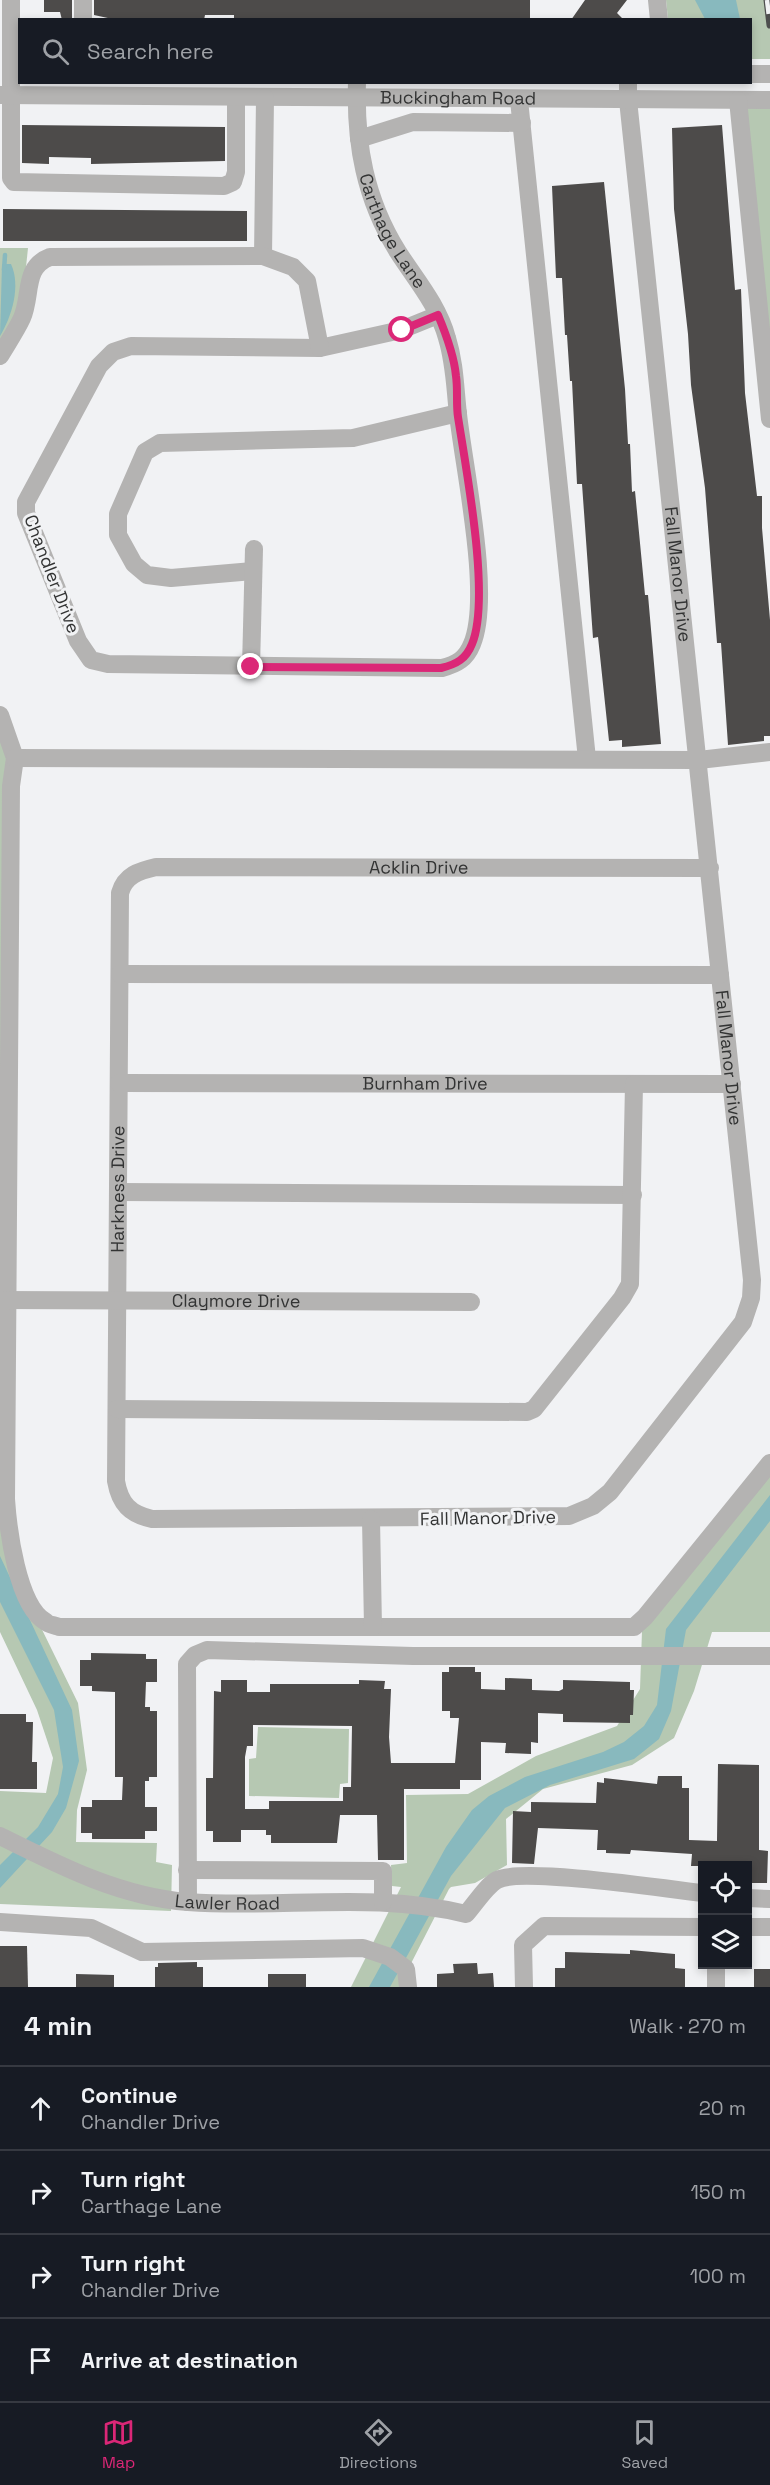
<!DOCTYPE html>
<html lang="en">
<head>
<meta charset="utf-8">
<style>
  :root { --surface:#171b24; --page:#242831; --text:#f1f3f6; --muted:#9ea1a6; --line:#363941; --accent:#db2777 }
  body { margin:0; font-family:"Space Grotesk",sans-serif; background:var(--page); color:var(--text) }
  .controls { position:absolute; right:18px; bottom:18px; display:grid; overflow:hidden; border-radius:0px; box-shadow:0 3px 9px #0003 }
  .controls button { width:54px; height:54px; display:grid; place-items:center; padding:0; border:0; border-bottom:2px solid var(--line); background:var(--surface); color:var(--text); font:30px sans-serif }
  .stop { position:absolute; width:18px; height:18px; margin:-14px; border:4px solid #db2777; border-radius:50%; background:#fff }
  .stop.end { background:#db2777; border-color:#fff; box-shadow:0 2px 6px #0008 }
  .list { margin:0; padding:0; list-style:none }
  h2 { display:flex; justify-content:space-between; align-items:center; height:78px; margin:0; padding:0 24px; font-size:26px }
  h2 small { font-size:20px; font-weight:400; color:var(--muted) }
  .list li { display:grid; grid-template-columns:39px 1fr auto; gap:18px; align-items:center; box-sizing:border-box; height:84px; padding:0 24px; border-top:2px solid var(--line) }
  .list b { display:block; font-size:22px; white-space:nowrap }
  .list p { margin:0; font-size:20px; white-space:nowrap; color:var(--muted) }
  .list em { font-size:20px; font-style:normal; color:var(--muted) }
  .icon { flex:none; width:33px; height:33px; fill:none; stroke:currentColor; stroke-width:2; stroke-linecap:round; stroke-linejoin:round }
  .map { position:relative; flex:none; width:770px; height:1987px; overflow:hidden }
  .search { position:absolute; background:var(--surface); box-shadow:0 3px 9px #0003; left:18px; right:18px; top:18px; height:66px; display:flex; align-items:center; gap:15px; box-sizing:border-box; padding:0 21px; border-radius:0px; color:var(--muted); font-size:22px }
  .sheet { height:414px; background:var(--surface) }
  nav { display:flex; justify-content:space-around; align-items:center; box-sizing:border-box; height:84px; border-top:2px solid var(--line); background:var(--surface); font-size:16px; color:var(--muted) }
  nav a { display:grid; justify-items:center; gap:3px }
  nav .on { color:var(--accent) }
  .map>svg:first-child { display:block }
</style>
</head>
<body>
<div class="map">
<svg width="770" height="1987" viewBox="0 0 770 1987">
  <rect width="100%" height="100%" fill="#f1f2f4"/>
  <g fill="#b6c8b2">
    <polygon points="666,0 770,0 770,59 751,59 750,20 668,19"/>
    <polygon points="740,102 770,103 770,386"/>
    <polygon points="0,248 28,248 22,305 0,352"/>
    <polygon points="0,724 8,766 7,1528 24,1593 78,1703 87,1770 77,1810 76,1842 157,1843 156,1862 172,1865 171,1911 0,1904 0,1791 46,1793 53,1758 37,1710 0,1632"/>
    <polygon points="770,1470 770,1632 712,1632 694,1691 674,1738 632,1765 543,1789 506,1819 507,1865 475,1883 451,1887 449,1889 399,1987 351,1987 401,1887 392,1886 391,1865 407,1863 406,1795 468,1794 536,1756 617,1726 640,1689 642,1631"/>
    <polygon points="258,1727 349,1729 348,1783 340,1784 339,1798 249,1796 249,1759 256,1758"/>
  </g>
  <g fill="#88b9be">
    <polygon points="695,0 736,0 740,19 705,19"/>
    <path d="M2 264H11C21 286 12 316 0 336Z"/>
    <polygon points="770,1495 770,1521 686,1630 671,1711 659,1739 634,1759 550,1785 505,1808 451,1876 390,1987 369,1987 446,1847 472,1810 489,1796 525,1777 603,1752 624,1742 644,1726 657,1705 666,1629"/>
    <polygon points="0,1556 72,1710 79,1761 66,1808 52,1832 0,1888 0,1865 38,1827 58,1794 63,1767 54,1710 0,1602"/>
  </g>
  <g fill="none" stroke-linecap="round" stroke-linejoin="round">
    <polyline stroke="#88b9be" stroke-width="4.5" points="4,270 5,255"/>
  </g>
  <g fill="#4d4b4a" fill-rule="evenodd">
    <polygon points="44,0 72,0 72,20 62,20 60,12 44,12"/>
    <polygon points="94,0 530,0 530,20 234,20 234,15 205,15 204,20 117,20 94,15"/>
    <polygon points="585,0 627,0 617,13 624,20 571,20"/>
    <polygon points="22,125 225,127 225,161 91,164 91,158 49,157 49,164 22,163"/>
    <polygon points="722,125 735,290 741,289 745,393 757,496 762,496 762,528 770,620 770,736 764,736 764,741 728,745 721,643 717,643 705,488 691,385 688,334 674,209 672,128"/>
    <polygon points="604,182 625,389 628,444 630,444 632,492 635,491 645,595 648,595 661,744 622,747 622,740 609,741 598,637 593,638 582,484 577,484 572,381 570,381 567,335 565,335 562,278 556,278 552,186"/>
    <polygon points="3,209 247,211 247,241 3,241"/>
    <polygon points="91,1653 146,1654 146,1659 157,1659 157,1682 146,1682 145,1707 150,1707 150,1711 157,1711 157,1777 149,1777 149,1781 145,1781 145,1807 157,1807 157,1831 145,1831 145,1839 92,1839 92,1833 81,1833 81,1807 92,1807 92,1800 122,1800 123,1777 115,1777 115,1692 92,1691 92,1686 80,1686 80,1660 91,1660"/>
    <path d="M449 1667H475V1672H481V1689L505 1690V1678L532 1679V1690L559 1691 563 1689V1680L630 1682V1690H634L633 1715H630V1723L563 1722V1714L538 1713V1743L531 1742V1754L505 1753 506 1743 481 1742V1780H460V1789H404V1860H378L377 1815H340L337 1843H271V1835H266V1830H241V1842H213V1831H206V1778H213L214 1691 221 1692V1680H247V1692H270V1684H359V1680L385 1681 384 1689H391L389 1737 391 1763H455L459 1718H450V1711H442V1672H449ZM253 1725 352 1726 351 1787H343V1801H269V1809H245V1757L247 1746H253Z"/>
    <polygon points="0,1714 26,1714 26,1722 33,1722 32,1762 37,1762 37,1789 0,1789"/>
    <polygon points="718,1764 759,1765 759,1850 768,1851 767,1883 747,1883 747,1866 691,1866 692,1854 631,1850 630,1854 606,1853 606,1850 597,1850 598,1830 538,1828 534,1864 512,1863 513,1811 531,1812 531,1802 596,1803 597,1782 604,1783 604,1778 657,1784 658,1776 682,1776 682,1788 689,1788 689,1840 717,1841"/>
    <polygon points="0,1946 27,1946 28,1987 0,1987"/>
    <polygon points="630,1950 675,1954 675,1968 685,1969 685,1987 555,1987 555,1968 565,1968 565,1952 630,1954"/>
    <polygon points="197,1962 197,1967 203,1967 203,1987 155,1987 155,1967 158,1967 158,1963"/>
    <polygon points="477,1963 478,1974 493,1973 494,1987 437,1987 437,1974 454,1973 453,1964"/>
    <rect x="754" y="1969" width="16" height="18"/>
    <polygon points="76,1974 114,1975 114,1987 76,1987"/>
    <rect x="268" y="1974" width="38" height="13"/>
  </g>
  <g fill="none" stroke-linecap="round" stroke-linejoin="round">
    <g stroke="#b4b3b2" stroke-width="18">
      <polyline points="11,0 11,178 14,182 224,186 233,182 236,172 236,98"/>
      <polyline points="83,0 83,20"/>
      <polyline points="657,0 659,20"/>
      <polyline points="750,74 770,74"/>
      <path id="s1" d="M357 82C355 144 365 199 398 252 416 280 438 305 447 338 455 364 455 388 458 414 464 469 492 596 472 644 466 659 457 664 442 668L108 664 91 660 78 641 26 513V502L99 366 113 352 131 346 320 348 401 330 438 315"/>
      <path id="s2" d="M628 82V100L752 1280 751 1298 743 1322 610 1492 593 1506 569 1516 152 1519C130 1514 120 1504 116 1481L120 893C125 875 139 871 156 867L710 868"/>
      <path id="s3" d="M0 95 770 100"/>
      <polyline points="265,98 263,256 293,267 307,281 320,348"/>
      <polyline points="519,100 587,759"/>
      <polyline points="738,100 770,419"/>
      <polyline points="359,139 413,122 522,123"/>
      <path d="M0 356C7 344 16 331 22 318 32 295 23 267 50 257L263 256"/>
      <polyline points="253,571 171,578 147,575 134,564 118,535 118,514 145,452 160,443 353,438 458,413"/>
      <polyline points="251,667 254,549"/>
      <path d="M0 715 15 758 11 786 6 1499C8 1528 17 1606 46 1622 49 1625 55 1625 59 1627H634L645 1617 770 1463"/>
      <polyline points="15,758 699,760 770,752"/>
      <polyline points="120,974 720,975"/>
      <path id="s4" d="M119 1083 732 1084"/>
      <polyline points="118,1192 633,1195"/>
      <path id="s5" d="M0 1300 471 1302"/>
      <polyline points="117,1409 527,1412 534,1409 622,1298 630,1284 634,1084"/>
      <polyline points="371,1519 373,1627"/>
      <path id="s6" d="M0 1836C60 1866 121 1897 188 1902 281 1909 374 1891 466 1914 475 1904 486 1886 497 1880 521 1867 668 1889 702 1893"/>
      <polyline points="187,1870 383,1871 383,1902"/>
      <polyline points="748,1898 770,1899"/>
      <polyline points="188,1902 187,1664 195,1655 207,1650 413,1656 770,1656"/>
      <polyline points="0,1922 91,1928 142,1952 363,1948 390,1957 406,1969 408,1987"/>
      <polyline points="748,1927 770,1927"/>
      <polyline points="524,1987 523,1945 544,1926 702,1927"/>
      <polyline points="716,1987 716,1964"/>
    </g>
    <defs>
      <polyline id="rail" points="767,0 770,25"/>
    </defs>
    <use href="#rail" stroke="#4d4e4e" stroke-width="7"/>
    <use href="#rail" stroke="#f1f2f4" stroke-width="4.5" stroke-dasharray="14" stroke-linecap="butt"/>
  </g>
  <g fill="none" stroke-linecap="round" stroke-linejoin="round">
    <path stroke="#db2777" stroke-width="8" d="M251 667 441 668C457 664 466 659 472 644 491 598 466 469 458 417 456 404 458 390 456 376 454 355 446 334 438 315L402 330"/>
  </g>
  <g text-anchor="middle" stroke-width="6" stroke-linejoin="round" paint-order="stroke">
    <g font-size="18" fill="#333434" stroke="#f1f2f4">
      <text dy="6" stroke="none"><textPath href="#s3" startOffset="458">Buckingham Road</textPath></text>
      <text dy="6" stroke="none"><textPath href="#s1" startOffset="156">Carthage Lane</textPath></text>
      <text transform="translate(52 574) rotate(69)" y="6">Chandler Drive</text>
      <text dy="6" stroke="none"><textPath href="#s2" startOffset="495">Fall Manor Drive</textPath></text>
      <text dy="6" stroke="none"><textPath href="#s2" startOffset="2883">Acklin Drive</textPath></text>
      <text dy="6" stroke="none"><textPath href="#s2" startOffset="981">Fall Manor Drive</textPath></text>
      <text dy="6" stroke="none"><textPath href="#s4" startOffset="306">Burnham Drive</textPath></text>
      <text dy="6" stroke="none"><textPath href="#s2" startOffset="2277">Harkness Drive</textPath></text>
      <text dy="6" stroke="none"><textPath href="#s5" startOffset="236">Claymore Drive</textPath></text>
      <text transform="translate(488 1518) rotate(-1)" y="6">Fall Manor Drive</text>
      <text dy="6" stroke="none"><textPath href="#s6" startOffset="240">Lawler Road</textPath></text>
    </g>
  </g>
</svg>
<div class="controls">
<button><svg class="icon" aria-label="locate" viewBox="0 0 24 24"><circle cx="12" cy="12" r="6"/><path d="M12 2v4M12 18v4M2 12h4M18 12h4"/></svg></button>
<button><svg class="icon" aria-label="layers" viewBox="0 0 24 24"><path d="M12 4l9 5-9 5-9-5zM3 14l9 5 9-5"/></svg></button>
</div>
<div class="stop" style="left:402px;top:330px"></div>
<div class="stop end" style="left:251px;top:667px"></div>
<div class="search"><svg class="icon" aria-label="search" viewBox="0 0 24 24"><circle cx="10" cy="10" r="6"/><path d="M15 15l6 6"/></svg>Search here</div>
</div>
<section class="sheet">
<h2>4 min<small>Walk · 270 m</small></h2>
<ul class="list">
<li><svg class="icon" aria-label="ahead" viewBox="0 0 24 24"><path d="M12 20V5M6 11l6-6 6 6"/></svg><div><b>Continue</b><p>Chandler Drive</p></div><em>20 m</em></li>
<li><svg class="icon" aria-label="right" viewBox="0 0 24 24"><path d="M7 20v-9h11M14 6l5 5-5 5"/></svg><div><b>Turn right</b><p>Carthage Lane</p></div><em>150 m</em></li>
<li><svg class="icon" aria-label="right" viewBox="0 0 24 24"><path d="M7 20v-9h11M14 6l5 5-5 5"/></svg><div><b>Turn right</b><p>Chandler Drive</p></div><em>100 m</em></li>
<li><svg class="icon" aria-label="arrive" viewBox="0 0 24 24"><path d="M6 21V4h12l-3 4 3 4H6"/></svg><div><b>Arrive at destination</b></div></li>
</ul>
</section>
<nav>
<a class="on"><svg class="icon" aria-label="map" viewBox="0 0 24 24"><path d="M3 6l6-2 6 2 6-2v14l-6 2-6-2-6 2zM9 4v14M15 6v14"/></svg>Map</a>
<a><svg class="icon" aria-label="directions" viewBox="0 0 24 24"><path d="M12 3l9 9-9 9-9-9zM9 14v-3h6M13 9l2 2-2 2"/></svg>Directions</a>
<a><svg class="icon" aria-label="saved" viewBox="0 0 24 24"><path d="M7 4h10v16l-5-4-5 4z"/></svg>Saved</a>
</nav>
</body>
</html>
